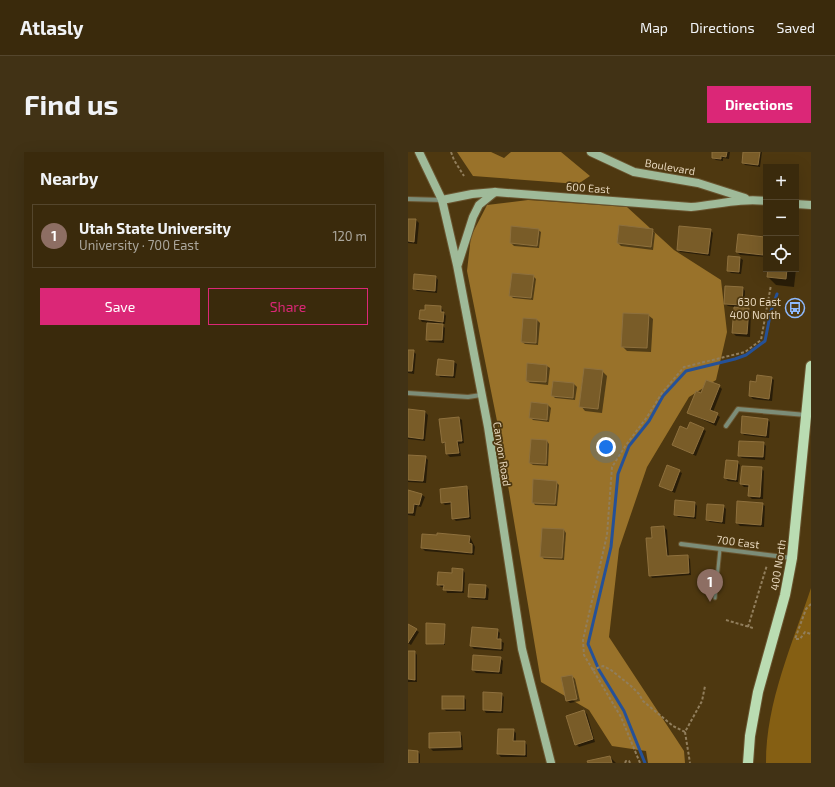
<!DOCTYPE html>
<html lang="en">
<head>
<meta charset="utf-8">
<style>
  :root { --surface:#3a2a0c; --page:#413215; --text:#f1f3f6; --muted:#aba79d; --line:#54462d; --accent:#db2777 }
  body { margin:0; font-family:"Exo 2",sans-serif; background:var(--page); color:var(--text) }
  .controls { position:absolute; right:12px; top:12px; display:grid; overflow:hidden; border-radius:0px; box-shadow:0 4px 16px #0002 }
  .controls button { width:36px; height:36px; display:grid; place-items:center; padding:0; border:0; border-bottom:1px solid var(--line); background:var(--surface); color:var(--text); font:20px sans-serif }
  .you { position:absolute; left:198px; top:295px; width:14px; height:14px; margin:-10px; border:3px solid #fff; border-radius:50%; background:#1a73e8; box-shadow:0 0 0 6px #1a73e833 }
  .badge { display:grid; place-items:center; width:26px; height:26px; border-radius:50%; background:var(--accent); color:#fff; font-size:13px; font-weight:700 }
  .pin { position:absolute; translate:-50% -33px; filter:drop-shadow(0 1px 2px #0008) }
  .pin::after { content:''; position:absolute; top:21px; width:14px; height:12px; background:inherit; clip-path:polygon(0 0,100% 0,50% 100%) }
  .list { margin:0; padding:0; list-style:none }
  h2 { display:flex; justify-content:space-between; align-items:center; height:52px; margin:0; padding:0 16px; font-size:17px }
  h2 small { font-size:13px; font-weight:400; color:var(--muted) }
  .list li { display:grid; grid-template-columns:26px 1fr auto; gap:12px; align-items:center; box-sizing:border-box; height:64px; margin:0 8px 8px; padding:0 8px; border:1px solid var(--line); border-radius:0px }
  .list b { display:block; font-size:15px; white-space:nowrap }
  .list p { margin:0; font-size:13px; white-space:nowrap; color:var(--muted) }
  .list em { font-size:13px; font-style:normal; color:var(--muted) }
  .actions { display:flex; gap:8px; padding:12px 16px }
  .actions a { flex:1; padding:9px 0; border:1px solid var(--accent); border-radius:0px; text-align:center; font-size:14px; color:var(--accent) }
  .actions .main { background:var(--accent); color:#fff }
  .icon { flex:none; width:22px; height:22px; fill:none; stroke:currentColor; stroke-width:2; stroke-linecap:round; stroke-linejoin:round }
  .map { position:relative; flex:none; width:403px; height:611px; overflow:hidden; border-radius:0px }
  header { display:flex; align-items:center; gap:24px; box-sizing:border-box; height:56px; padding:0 20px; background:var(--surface); border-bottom:1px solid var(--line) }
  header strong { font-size:19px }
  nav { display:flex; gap:22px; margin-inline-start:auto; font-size:14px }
  .intro { display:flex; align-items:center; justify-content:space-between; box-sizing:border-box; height:96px; padding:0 24px }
  h1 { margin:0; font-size:28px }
  .button { padding:10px 18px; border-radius:0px; background:var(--accent); color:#fff; font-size:14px; font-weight:700 }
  main { display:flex; gap:24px; padding:0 24px }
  aside { flex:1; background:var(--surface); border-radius:0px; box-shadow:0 4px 16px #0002 }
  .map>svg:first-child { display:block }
</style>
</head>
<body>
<header>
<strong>Atlasly</strong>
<nav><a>Map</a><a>Directions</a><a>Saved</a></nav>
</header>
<div class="intro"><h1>Find us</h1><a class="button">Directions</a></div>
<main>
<aside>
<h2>Nearby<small></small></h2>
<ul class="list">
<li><span class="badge" style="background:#8d6e63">1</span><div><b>Utah State University</b><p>University · 700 East</p></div><em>120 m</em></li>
</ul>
<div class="actions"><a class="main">Save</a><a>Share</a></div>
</aside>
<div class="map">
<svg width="403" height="611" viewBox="0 0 403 611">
  <rect width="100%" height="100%" fill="#4e3810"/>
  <path fill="#855f13" d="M403 436V611H358C358 550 384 493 403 436Z"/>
  <g fill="#99722a">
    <polygon points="49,0 83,0 96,6 103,0 153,0 182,24 170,32 65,24"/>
    <polygon points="120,48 219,55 266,98 313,128 319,180 308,228 281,245 239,315 211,397 201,485 276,599 277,611 240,611 238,599 204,594 181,558 133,530 90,274 59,119 63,84 79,53"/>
  </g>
  <g fill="#0007">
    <polygon points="305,0 322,0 321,7 315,6 315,9 308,8 305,6"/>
    <polygon points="336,0 354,0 352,15 337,13 335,11"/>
    <polygon points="0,68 8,68 11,71 9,92 0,91"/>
    <polygon points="130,78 133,80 131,96 106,94 103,91"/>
    <polygon points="244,78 247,81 245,98 213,94 210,91"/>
    <polygon points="302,78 305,81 302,104 272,100 270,98"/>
    <polygon points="331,83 357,86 358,105 332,103 329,100"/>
    <polygon points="388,94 390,96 388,114"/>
    <polygon points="332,106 335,108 333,122 323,121 320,119"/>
    <polygon points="361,117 388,117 386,135 368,133 360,125"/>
    <polygon points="125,124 128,127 125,148 105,146 102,143"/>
    <polygon points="28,125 30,128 29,141 9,139 6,137"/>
    <polygon points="335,136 337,139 336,157 340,157 343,160 342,185 328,184 325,181 327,155 320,154 317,152"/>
    <polygon points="33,155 38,164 37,172 14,170 12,167 18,159"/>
    <polygon points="240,163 245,167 243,200 219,199 214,194"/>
    <polygon points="116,167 129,168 132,171 130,193 117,192 114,190"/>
    <polygon points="32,171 37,176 36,191 21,190 19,187"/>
    <polygon points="0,199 5,199 8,202 6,222 0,221"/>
    <polygon points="46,210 49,212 47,226 32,225 30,222"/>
    <polygon points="139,214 142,216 140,233 122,231 119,229"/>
    <polygon points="194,219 199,224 194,261 177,259 173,254"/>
    <polygon points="363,226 366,228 364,249 345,247 342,244 349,231"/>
    <polygon points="166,232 169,235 167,248 147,246 144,243"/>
    <polygon points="311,234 314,237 305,260 312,265 308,274 281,261 293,243"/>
    <polygon points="140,253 143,256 141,270 125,268 122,265"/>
    <polygon points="0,258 17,260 20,263 17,289 0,287"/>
    <polygon points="51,266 54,268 56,291 51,292 53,304 42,305 39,302 38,293 35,290"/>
    <polygon points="360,268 362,270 361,286 336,283 334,281"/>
    <polygon points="295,277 298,279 288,304 265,293 279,278"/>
    <polygon points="139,289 141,292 140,314 125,313 122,311"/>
    <polygon points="355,291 358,294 357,308 334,306 331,304"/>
    <polygon points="0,304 17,305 20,308 18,331 0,330"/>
    <polygon points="329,310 332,313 330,330 320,329 317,326"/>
    <polygon points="260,314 274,321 267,341 252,334"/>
    <polygon points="353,316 356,319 355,347 344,347 341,344 341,335 336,335 333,332"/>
    <polygon points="148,330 151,333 149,354 127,353 125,350"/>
    <polygon points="58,335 61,338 63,367 48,369 45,366 44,352 37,353 34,350"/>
    <polygon points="0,339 14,343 17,345 13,355 9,354 7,364 0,363"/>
    <polygon points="287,351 289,354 288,367 270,365 267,362"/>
    <polygon points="354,352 357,354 356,375 332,374 329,371"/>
    <polygon points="315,354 318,357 317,372 302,370 299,368"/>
    <polygon points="256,375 259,378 261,405 279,404 282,407 283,423 244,426 242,423 245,387"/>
    <polygon points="156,378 158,381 156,408 136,407 133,404"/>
    <polygon points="62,385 67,395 66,403 17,399 14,396"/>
    <polygon points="55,418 57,421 56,441 39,441 37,435 33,435 30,432 45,422"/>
    <polygon points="78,434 81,437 80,448 64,447 61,445"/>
    <polygon points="0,473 11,480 3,493 0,491"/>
    <polygon points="37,473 37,493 20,492 19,491"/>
    <polygon points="89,478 92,481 91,488 96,491 95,499 66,497 63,494"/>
    <polygon points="0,500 7,500 9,503 9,530 0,530"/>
    <polygon points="92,506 95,509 94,522 68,521 65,518"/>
    <polygon points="164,524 167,527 172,549 162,551 159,548"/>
    <polygon points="93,542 96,545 95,561 78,561 76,558"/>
    <polygon points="56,545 58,548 58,559 38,559 35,556"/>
    <polygon points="176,559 179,562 187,590 171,595 168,592"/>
    <polygon points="105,578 108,581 108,590 117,590 119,593 119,605 93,605 90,602"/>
    <polygon points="52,581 54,584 55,598 25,599 22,596"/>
    <polygon points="0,599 10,600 12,602 12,611 0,611"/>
    <polygon points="202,605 208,611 181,611"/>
  </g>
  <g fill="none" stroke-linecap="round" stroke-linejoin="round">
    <polyline stroke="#255197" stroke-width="3" points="237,611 216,559 191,518 180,492 203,395 210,322 221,294 241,269 255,244 278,219 327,207 338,203 357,189 363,159 369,142"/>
  </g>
  <g fill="#795c28" stroke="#8e703d">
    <polygon points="304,0 319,0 318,5 313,4 313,7 304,6"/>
    <polygon points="335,0 352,0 350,13 334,11"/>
    <polygon points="0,67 8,67 6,90 0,89"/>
    <polygon points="211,73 245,77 243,95 209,91"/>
    <polygon points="103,74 131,77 129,94 102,91"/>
    <polygon points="271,74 303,77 300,102 269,98"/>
    <polygon points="330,82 357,85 355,103 328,100"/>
    <polygon points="320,104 332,105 331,120 319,119"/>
    <polygon points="360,117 379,117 378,127 359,125"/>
    <polygon points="104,121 126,123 123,146 101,144"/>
    <polygon points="6,122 28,124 27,139 5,137"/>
    <polygon points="317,134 335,135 334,153 316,152"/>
    <polygon points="17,153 33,154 33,160 36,160 35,170 11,167 12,158 17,158"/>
    <polygon points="326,155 341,156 339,182 324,181"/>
    <polygon points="215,161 241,162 239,196 213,195"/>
    <polygon points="115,166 129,167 128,191 113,190"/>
    <polygon points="19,171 35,172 34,188 18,188"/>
    <polygon points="0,198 6,198 4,219 0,219"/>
    <polygon points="30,207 46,209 45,224 28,223"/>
    <polygon points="119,211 139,213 138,230 118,229"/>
    <polygon points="176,216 195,218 190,257 171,255"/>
    <polygon points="349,223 364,225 361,247 341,244 342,229 348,230"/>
    <polygon points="298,228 312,233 302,258 310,261 306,271 279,261 288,239 293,241"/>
    <polygon points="145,229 166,231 165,246 143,244"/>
    <polygon points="123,250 140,252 139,268 121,266"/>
    <polygon points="0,257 17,259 15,287 0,285"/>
    <polygon points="334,264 360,267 358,284 333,281"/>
    <polygon points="51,265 54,289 49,289 51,301 38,302 37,290 34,291 31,267"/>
    <polygon points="282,270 296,276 285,302 264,293 272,274 279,277"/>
    <polygon points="123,287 139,288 138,312 121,311"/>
    <polygon points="331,289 356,290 355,305 330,304"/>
    <polygon points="0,303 18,304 15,329 0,328"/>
    <polygon points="318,308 330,309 328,328 316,326"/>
    <polygon points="259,313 272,318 264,339 251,334"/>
    <polygon points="334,314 354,315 352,345 340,344 341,333 332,332"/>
    <polygon points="125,327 149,329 147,352 124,351"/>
    <polygon points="59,334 61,365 44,367 43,350 33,351 32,337"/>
    <polygon points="0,338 14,342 11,353 6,352 5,361 0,361"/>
    <polygon points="267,348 287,350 286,365 266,363"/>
    <polygon points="329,349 355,351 353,373 328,371"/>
    <polygon points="299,352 316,353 314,370 298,368"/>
    <polygon points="256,374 259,404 280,403 281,421 241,424 238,386 244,386 243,375"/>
    <polygon points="134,376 156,377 154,406 132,405"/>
    <polygon points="29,381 62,384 61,391 64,392 64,401 13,396 14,382 29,383"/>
    <polygon points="44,416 55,417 54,439 35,438 36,433 29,433 30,420 44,421"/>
    <polygon points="61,432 78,433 77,446 60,445"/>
    <polygon points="18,471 37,472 36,492 18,492"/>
    <polygon points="0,472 9,477 0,491"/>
    <polygon points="64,475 90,477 89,487 93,487 93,497 62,494"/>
    <polygon points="0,499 7,499 7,528 0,527"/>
    <polygon points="65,503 93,505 91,520 64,518"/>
    <polygon points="164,523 169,547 158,549 153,525"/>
    <polygon points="75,540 94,541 93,559 75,558"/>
    <rect x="34" y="544" width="22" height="13"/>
    <polygon points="176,558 185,587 167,593 158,564"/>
    <polygon points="90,577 106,577 105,589 117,589 117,603 89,602"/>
    <polygon points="52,580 53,595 21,596 21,581"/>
    <polygon points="0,598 10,599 10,611 0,611"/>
    <polygon points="202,604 204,611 180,611 179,609"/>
  </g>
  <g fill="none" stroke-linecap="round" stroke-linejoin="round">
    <defs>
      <polyline id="lane" points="307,446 312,397"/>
      <g id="street">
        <polyline points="0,47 34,48"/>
        <polyline points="0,241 60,245 73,243"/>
        <polyline points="318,274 330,257 398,263"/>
        <polyline points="273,392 384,406"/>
      </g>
      <g id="secondary">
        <polyline points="11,0 34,48 49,113 80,275 114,497 143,611"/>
        <polyline points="183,0 226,20 290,31 337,46"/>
        <path d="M34 48 64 42 87 40 283 55C308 53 332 46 358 49"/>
        <polyline points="388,52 403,53"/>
        <polyline points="50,112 65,65 71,53 87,40"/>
      </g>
      <polyline id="primary" points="340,611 342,584 350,540 377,443 384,406 403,214"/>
    </defs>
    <use href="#lane" stroke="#69542f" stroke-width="5"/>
    <use href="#street" stroke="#69542f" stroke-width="6"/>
    <use href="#secondary" stroke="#69542f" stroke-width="10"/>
    <use href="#primary" stroke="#69542f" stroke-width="12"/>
    <g stroke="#917e5c" stroke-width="2" stroke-dasharray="3 2" stroke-linecap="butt">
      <polyline points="43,0 46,8 56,24"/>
      <polyline points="403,452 398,457 387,487 392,487 397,480 403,482"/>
      <polyline points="318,468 345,476"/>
      <polyline points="340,475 359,413"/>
      <polyline points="184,518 195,514 203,518 223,534 231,542 235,549 265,574 277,580 294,549 297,534"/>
      <polyline points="277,580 282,611"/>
      <polyline points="217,611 218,609 221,609 222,611"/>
      <polyline points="232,611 213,565 176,503 175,488 199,383 204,315 218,293 239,265 254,241 276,215 337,200 353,188 363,133"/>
    </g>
    <use href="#lane" stroke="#7c8d78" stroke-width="3"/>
    <use href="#street" stroke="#7c8d78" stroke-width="4"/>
    <use href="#secondary" stroke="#9fba99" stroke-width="8"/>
    <use href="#primary" stroke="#badcb2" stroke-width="10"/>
  </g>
  <defs>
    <symbol id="bus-ring" viewBox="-11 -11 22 22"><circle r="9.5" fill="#4e3810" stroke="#8eb9fd" stroke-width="1.5"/><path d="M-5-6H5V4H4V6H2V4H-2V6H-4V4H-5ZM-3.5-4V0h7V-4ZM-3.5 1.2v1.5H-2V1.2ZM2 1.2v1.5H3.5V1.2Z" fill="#8eb9fd"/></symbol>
  </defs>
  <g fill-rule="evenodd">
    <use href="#bus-ring" x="376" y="145" width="22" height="22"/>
  </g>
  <g text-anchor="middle" stroke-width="3.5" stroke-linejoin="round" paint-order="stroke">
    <g font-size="11" fill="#e5d5bb" stroke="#4e3810">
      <text transform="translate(262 15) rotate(10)" y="4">Boulevard</text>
      <text transform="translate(180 36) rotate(4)" y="4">600 East</text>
      <text transform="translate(94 302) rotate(81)" y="4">Canyon Road</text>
      <text transform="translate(330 390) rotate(7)" y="4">700 East</text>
      <text transform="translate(370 413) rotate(-81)" y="4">400 North</text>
    </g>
    <g font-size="11" fill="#e5d5bb" stroke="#4e3810" text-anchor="end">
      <text x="373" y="154">630 East<tspan x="373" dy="13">400 North</tspan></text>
    </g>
  </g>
</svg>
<div class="controls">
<button>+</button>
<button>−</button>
<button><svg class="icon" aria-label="locate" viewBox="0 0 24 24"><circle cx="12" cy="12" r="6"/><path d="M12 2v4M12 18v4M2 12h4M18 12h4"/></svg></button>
</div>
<div class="you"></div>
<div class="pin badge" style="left:302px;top:450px;background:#8d6e63">1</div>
</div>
</main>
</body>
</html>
